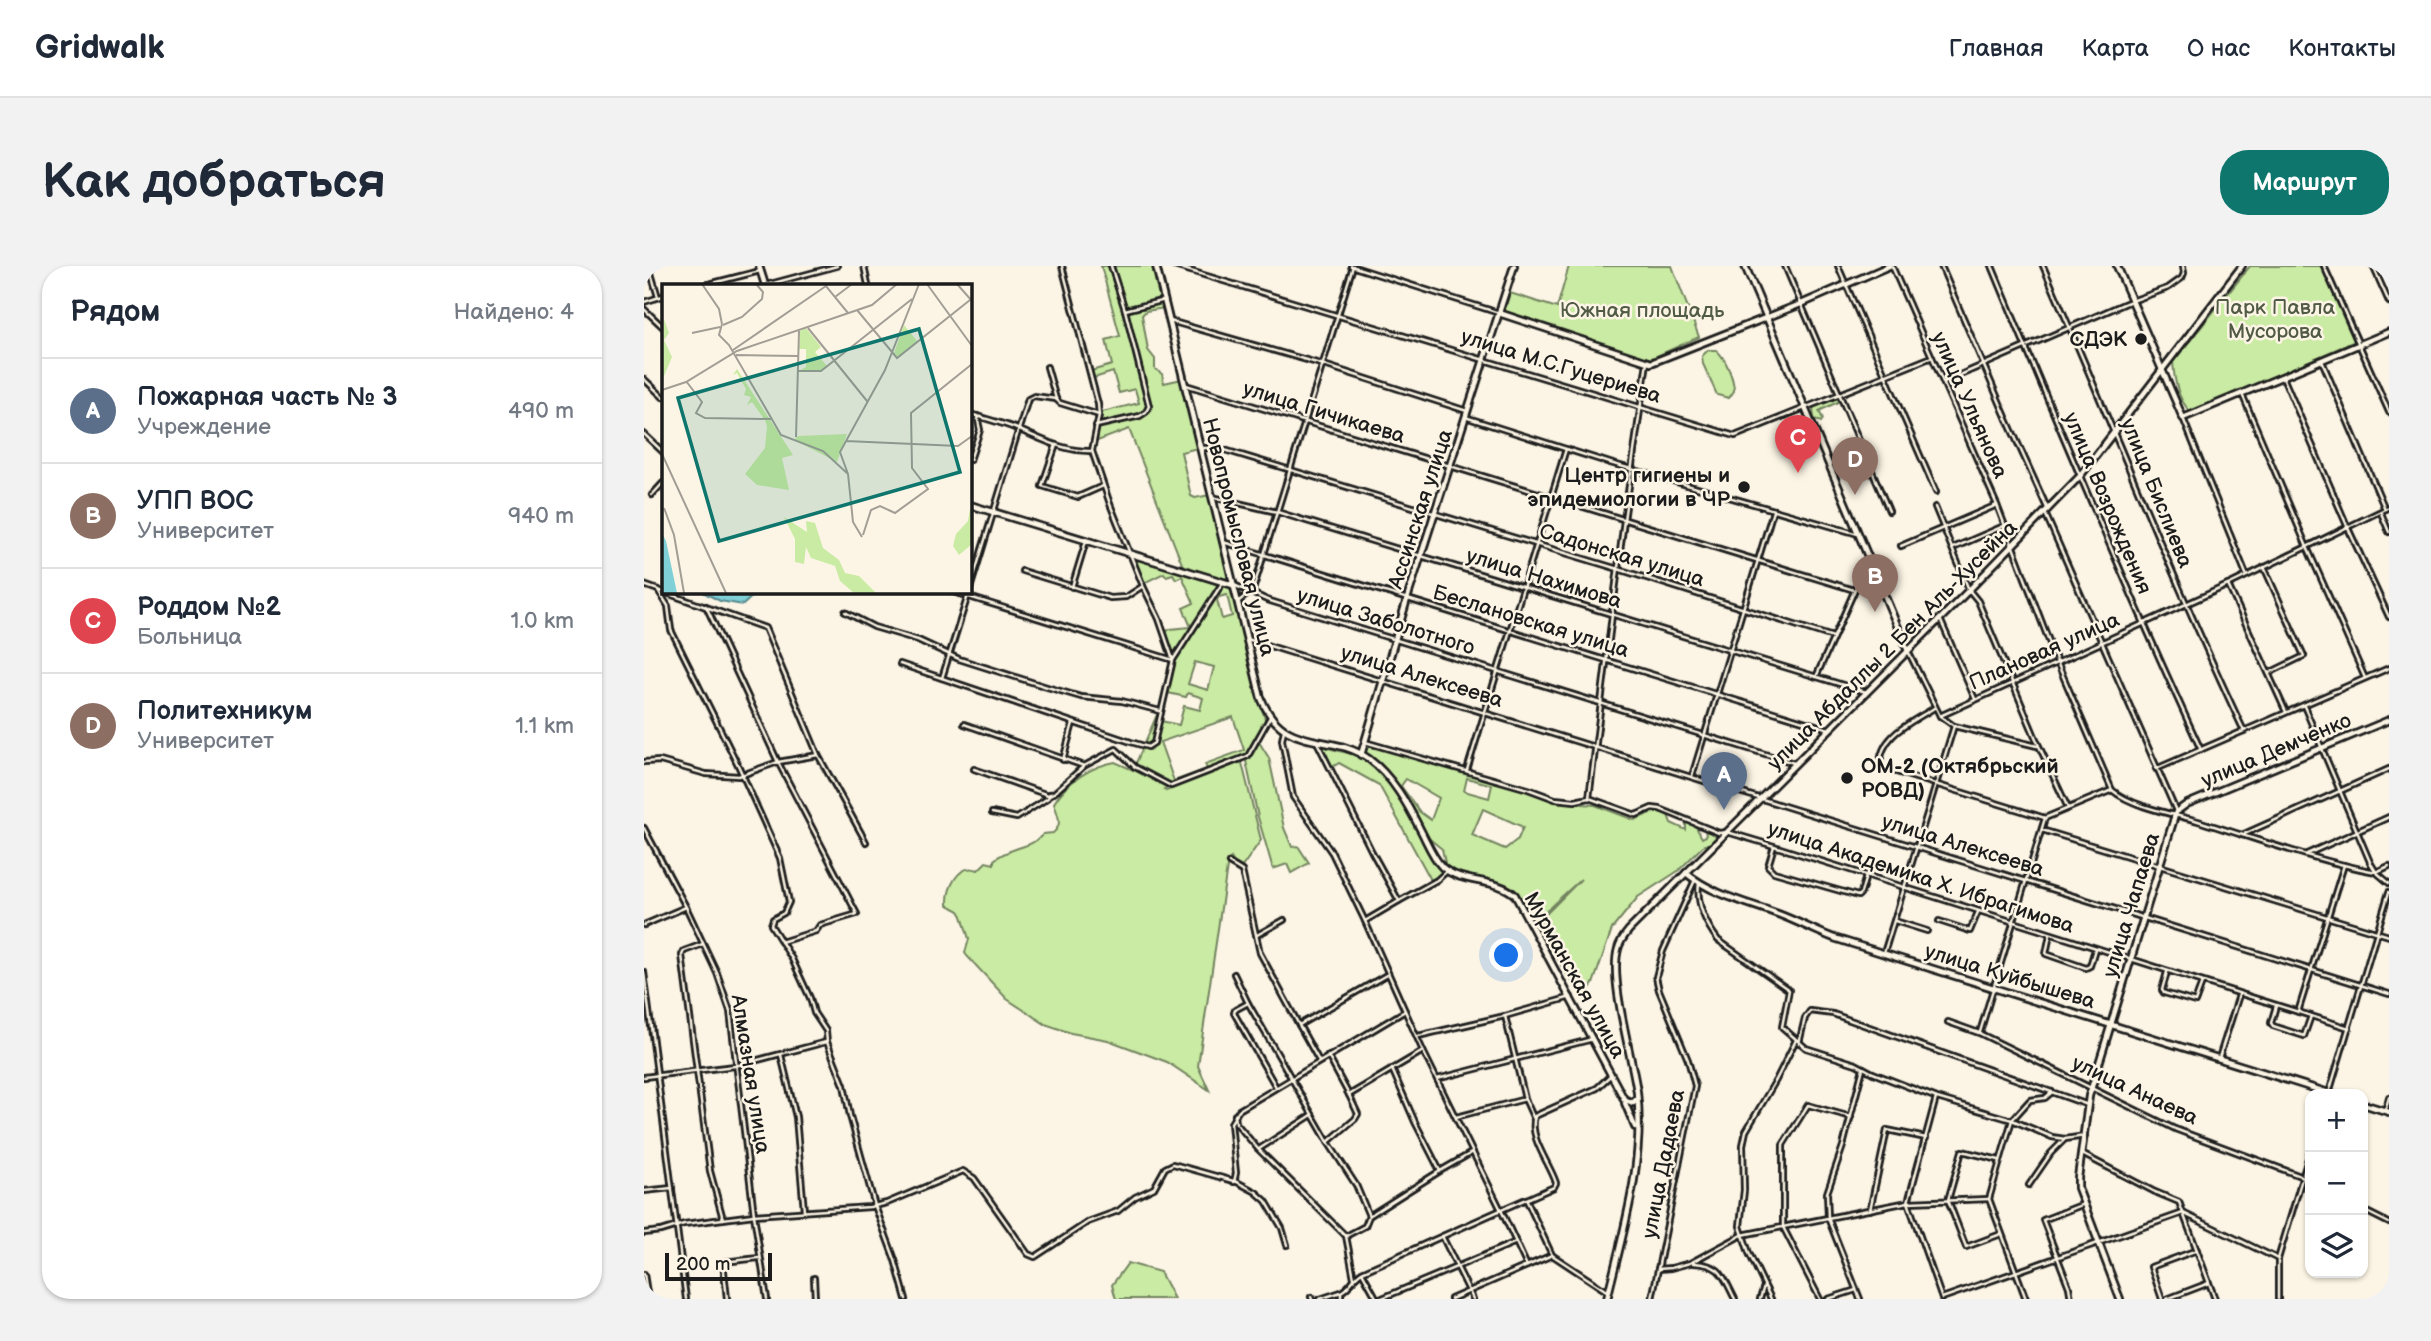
<!DOCTYPE html>
<html lang="ru">
<head>
<meta charset="utf-8">
<style>
  :root { --surface:#fff; --page:#f2f2f3; --text:#1f2937; --muted:#747a83; --line:#e0e1e3; --accent:#0f766e }
  body { margin:0; font-family:"Balsamiq Sans",sans-serif; background:var(--page); color:var(--text) }
  .controls { position:absolute; right:21px; bottom:21px; display:grid; overflow:hidden; border-radius:14px; box-shadow:0 2px 5px #0004 }
  .controls button { width:63px; height:63px; display:grid; place-items:center; padding:0; border:0; border-bottom:2px solid var(--line); background:var(--surface); color:var(--text); font:35px sans-serif }
  .scale { position:absolute; left:21px; bottom:18px; width:107px; box-sizing:border-box; padding-left:7px; border:4px solid #1c1c1c; border-top:0; font-size:19px; line-height:24px; white-space:nowrap; color:#1c1c1c; -webkit-text-stroke:5px #fcf5e5; paint-order:stroke }
  .you { position:absolute; left:863px; top:690px; width:24px; height:24px; margin:-18px; border:5px solid #fff; border-radius:50%; background:#1a73e8; box-shadow:0 0 0 10px #1a73e833 }
  .badge { display:grid; place-items:center; width:46px; height:46px; border-radius:50%; background:var(--accent); color:#fff; font-size:23px; font-weight:700 }
  .pin { position:absolute; translate:-50% -58px; filter:drop-shadow(0 2px 4px #0008) }
  .pin::after { content:''; position:absolute; top:37px; width:24px; height:21px; background:inherit; clip-path:polygon(0 0,100% 0,50% 100%) }
  .list { margin:0; padding:0; list-style:none }
  h2 { display:flex; justify-content:space-between; align-items:center; height:91px; margin:0; padding:0 28px; font-size:30px }
  h2 small { font-size:23px; font-weight:400; color:var(--muted) }
  .list li { display:grid; grid-template-columns:46px 1fr auto; gap:21px; align-items:center; box-sizing:border-box; height:105px; padding:0 28px; border-top:2px solid var(--line) }
  .list b { display:block; font-size:26px; white-space:nowrap }
  .list p { margin:0; font-size:23px; white-space:nowrap; color:var(--muted) }
  .list em { font-size:23px; font-style:normal; color:var(--muted) }
  .icon { flex:none; width:38px; height:38px; fill:none; stroke:currentColor; stroke-width:2; stroke-linecap:round; stroke-linejoin:round }
  .map { position:relative; flex:none; width:1745px; height:1033px; overflow:hidden; border-radius:28px }
  header { display:flex; align-items:center; gap:42px; box-sizing:border-box; height:98px; padding:0 35px; background:var(--surface); border-bottom:2px solid var(--line) }
  header strong { font-size:33px }
  nav { display:flex; gap:38px; margin-inline-start:auto; font-size:24px }
  .intro { display:flex; align-items:center; justify-content:space-between; box-sizing:border-box; height:168px; padding:0 42px }
  h1 { margin:0; font-size:49px }
  .button { padding:18px 32px; border-radius:28px; background:var(--accent); color:#fff; font-size:24px; font-weight:700 }
  main { display:flex; gap:42px; padding:0 42px }
  aside { flex:1; background:var(--surface); border-radius:28px; box-shadow:0 2px 5px #0004 }
  .map>svg:first-child { display:block }
</style>
</head>
<body>
<header>
<strong>Gridwalk</strong>
<nav><a>Главная</a><a>Карта</a><a>О нас</a><a>Контакты</a></nav>
</header>
<div class="intro"><h1>Как добраться</h1><a class="button">Маршрут</a></div>
<main>
<aside>
<h2>Рядом<small>Найдено: 4</small></h2>
<ul class="list">
<li><span class="badge" style="background:#5c6f8a">A</span><div><b>Пожарная часть № 3</b><p>Учреждение</p></div><em>490 m</em></li>
<li><span class="badge" style="background:#8d6e63">B</span><div><b>УПП ВОС</b><p>Университет</p></div><em>940 m</em></li>
<li><span class="badge" style="background:#e0444e">C</span><div><b>Роддом №2</b><p>Больница</p></div><em>1.0 km</em></li>
<li><span class="badge" style="background:#8d6e63">D</span><div><b>Политехникум</b><p>Университет</p></div><em>1.1 km</em></li>
</ul>
</aside>
<div class="map">
<svg width="1745" height="1033" viewBox="0 0 1745 1033">
  <rect width="100%" height="100%" fill="#fcf5e5"/>
  <filter id="ink" filterUnits="userSpaceOnUse"><feTurbulence type="fractalNoise" baseFrequency=".0143" numOctaves="2"/><feDisplacementMap in="SourceGraphic" scale="14" xChannelSelector="R" yChannelSelector="G"/><feConvolveMatrix kernelMatrix="1 2 1 2 8 2 1 2 1" color-interpolation-filters="sRGB"/></filter>
  <g filter="url(#ink)">
    <g fill="#caeba3" stroke="#738460" stroke-width="2" fill-rule="evenodd">
      <polygon points="457,0 510,0 521,42 502,45 498,49 504,84 511,93 511,103 518,108 520,117 538,113 554,182 537,186 547,230 551,232 566,229 585,308 581,315 540,303 485,163 451,176 458,146 495,137 491,123 475,127 469,106 450,112 447,105 468,99 462,74 476,70"/>
      <polygon points="925,0 1028,0 1055,71 1006,93 860,47 866,27 913,42"/>
      <path d="M1606 0H1677L1711 75 1553 144H1545C1534 133 1530 112 1529 96Z"/>
      <path d="M1064 84H1072C1082 92 1090 113 1090 125L1085 132 1073 129 1059 98 1058 90Z"/>
      <polygon points="1196,131 1198,134 1175,145 1179,153 1177,156 1170,153 1169,141"/>
      <polygon points="494,293 575,319 554,355 547,360 550,360 531,386 527,384 522,366 526,363 547,361 539,342 550,337 538,310 532,313 529,308 522,310 520,307 500,317 491,299"/>
      <path d="M580 320H584L588 324 612 424 621 453V458L609 481 600 491 520 523 522 525 595 497H598L617 574 598 601 590 597 587 592 584 594 554 800 565 824 523 796 464 774 427 767 401 758 363 733 323 690 321 687 325 673 318 650 315 645 304 639C303 623 314 596 334 604L342 596 350 598V594C364 581 389 582 399 568L409 567C420 557 413 549 410 537 422 516 448 500 471 496L489 504 515 444 521 436 531 394 541 381ZM583 329 588 350 578 353 573 334 575 331ZM551 396 570 401 564 424 544 418ZM524 427 542 431 544 427 559 432 556 444 540 440 535 459 517 455ZM589 451 600 484 561 498 563 503 530 515 516 476Z"/>
      <polygon points="615,476 625,492 640,562 648,581 654,580 665,597 647,607 643,598 629,603 614,551 602,495"/>
      <path d="M723 480H729L791 499 831 508 899 529 913 536 951 539 990 554C1004 550 1008 541 1024 549L1027 557 1042 564V556L1051 559 1058 572 1062 570 1061 563 1074 570 1069 576 1059 580 1034 605 994 631 968 663 949 718 939 731 918 701 896 654 937 613 890 656C884 645 880 631 870 623 856 611 822 616 802 601L798 583 782 570 750 517 721 487ZM823 512 848 519 845 532 820 525ZM762 513 795 532 787 554 776 546 757 520ZM839 543 879 561 874 573 861 583 828 569Z"/>
      <path d="M679 481C687 482 693 485 700 486 755 497 770 566 797 605L796 610 787 614 735 519 695 497 687 502 678 484Z"/>
      <polygon points="484,997 516,1006 530,1033 472,1033 468,1019"/>
    </g>
    <polygon fill="#7fd0d7" stroke="#57888c" stroke-width="2" points="59,326 113,326 99,339 76,335"/>
    <g fill="none" stroke-linecap="round" stroke-linejoin="round">
      <defs>
        <g id="street">
          <polyline points="5,0 14,31"/>
          <polyline points="220,0 224,19"/>
          <polyline points="530,0 1091,170 1288,91"/>
          <polyline points="707,0 855,47"/>
          <polyline points="1141,0 1245,245"/>
          <polyline points="1194,0 1292,226"/>
          <polyline points="1248,0 1353,239 1413,396 1468,524"/>
          <polyline points="1297,0 1362,151 1404,244"/>
          <path d="M1348 0C1415 162 1483 324 1557 484"/>
          <path d="M1399 0C1467 155 1528 313 1600 465"/>
          <polyline points="1680,0 1745,146"/>
          <polyline points="1729,0 1745,36"/>
          <polyline points="61,19 116,5"/>
          <polyline points="122,19 193,0"/>
          <polyline points="0,36 19,30"/>
          <polyline points="0,43 19,61"/>
          <polyline points="481,44 521,34"/>
          <polyline points="526,55 680,99 823,145"/>
          <polyline points="1678,95 1741,243"/>
          <polyline points="403,101 412,133 416,137 455,149"/>
          <polyline points="1639,111 1704,262 1745,351"/>
          <polyline points="0,113 19,131"/>
          <polyline points="1300,116 1482,37 1524,22 1538,12 1540,7 1539,0"/>
          <polyline points="542,119 1210,324"/>
          <polyline points="1598,128 1663,281 1721,412"/>
          <path d="M326 148C340 152 354 156 368 161 394 171 419 186 448 185"/>
          <polyline points="821,151 966,197 1214,268"/>
          <polyline points="1539,152 1602,308"/>
          <polyline points="452,160 496,150 502,146 505,140 481,44 467,0"/>
          <polyline points="0,168 19,186"/>
          <polyline points="412,179 398,220 434,231 459,220"/>
          <polyline points="556,182 574,182 974,303 1189,371"/>
          <polyline points="326,194 336,164 333,150"/>
          <polyline points="8,229 19,217"/>
          <polyline points="568,231 633,246 1222,426"/>
          <polyline points="1291,241 1325,324 1334,335 1395,480 1424,542"/>
          <polyline points="1401,247 1532,545"/>
          <polyline points="1737,247 1745,266"/>
          <polyline points="579,276 1185,463"/>
          <polyline points="1257,280 1353,239"/>
          <polyline points="1309,282 1360,260"/>
          <polyline points="1620,301 1660,390 1625,407"/>
          <polyline points="378,305 466,332 482,331 499,320"/>
          <polyline points="0,319 121,362 174,489 222,576"/>
          <polyline points="590,319 623,334 1150,497"/>
          <polyline points="1584,319 1642,446"/>
          <polyline points="428,321 442,275"/>
          <polyline points="326,323 384,133 390,130 412,133"/>
          <polyline points="14,324 24,340 27,364 94,499 136,592 145,636 140,647 129,653 127,659 148,693 166,732 170,747 182,765 183,776 200,819 206,850 231,940 251,994 262,1033"/>
          <polyline points="309,326 529,394 579,316"/>
          <polyline points="595,335 609,324 709,0"/>
          <polyline points="62,340 134,496 213,648 176,659 172,665 137,676"/>
          <polyline points="201,346 230,361 274,374 315,393 403,421 437,431 478,435 516,445"/>
          <polyline points="1296,353 1331,433"/>
          <polyline points="603,373 1745,728"/>
          <polyline points="1264,385 1296,450 1310,460 1393,480"/>
          <polyline points="256,398 487,476 504,481 510,477 529,394 515,353 499,320 466,238 448,185 455,149 454,138 418,0"/>
          <polyline points="1172,411 1225,292"/>
          <polyline points="298,412 325,326"/>
          <polyline points="1660,440 1726,596 1732,606 1745,617"/>
          <path d="M1290 442C1267 457 1235 469 1236 501L1401 552"/>
          <polyline points="1296,450 1584,319 1745,241"/>
          <polyline points="320,458 440,500 472,483 491,501 527,520 604,490 626,451"/>
          <polyline points="640,464 638,474 649,531 688,587 721,655 755,635"/>
          <polyline points="673,476 728,586 755,635 793,614 803,605"/>
          <polyline points="721,476 884,523 911,533 931,535 945,532 992,549 1008,542 1016,543 1075,567 1083,566 1130,580 1705,762"/>
          <polyline points="419,494 429,457"/>
          <polyline points="0,496 16,495 62,508 95,510 134,496 174,489"/>
          <polyline points="330,503 404,529 410,527 440,500"/>
          <polyline points="1512,503 1745,402"/>
          <polyline points="823,504 922,183"/>
          <polyline points="1048,510 1129,245"/>
          <path d="M1468 524C1488 541 1529 548 1554 555 1613 573 1672 595 1732 606"/>
          <polyline points="945,532 980,254 1003,96"/>
          <polyline points="348,547 373,552 404,532 406,528"/>
          <polyline points="1401,552 1468,524"/>
          <polyline points="0,562 42,641 73,707 86,745 110,949 123,1033"/>
          <polyline points="1398,564 1745,670"/>
          <polyline points="1598,569 1745,503"/>
          <polyline points="1130,580 1124,600 1130,606 1214,630 1217,627 1222,610"/>
          <polyline points="1663,588 1745,551"/>
          <polyline points="585,597 598,605 616,687 655,759"/>
          <polyline points="1732,606 1745,600"/>
          <path d="M1055 617C1052 638 1062 658 1074 674L1145 724 1138 761 1162 782 1212 798 1229 807 1293 832 1368 854 1408 871 1421 873 1441 870"/>
          <polyline points="721,655 779,785 857,944 882,933 908,989"/>
          <polyline points="1251,655 1283,665"/>
          <polyline points="1295,655 1326,665 1334,646"/>
          <polyline points="0,659 42,641"/>
          <polyline points="1406,668 1402,688 1442,702 1446,700 1451,683"/>
          <polyline points="613,669 640,654"/>
          <polyline points="59,678 40,685 38,689 66,905 79,953"/>
          <polyline points="1240,687 1310,460"/>
          <polyline points="0,706 42,1033"/>
          <polyline points="1523,706 1518,724 1520,727 1551,736 1558,717"/>
          <polyline points="590,708 604,737"/>
          <polyline points="1632,740 1627,757 1629,760 1660,770 1667,750"/>
          <polyline points="1654,746 1700,599"/>
          <polyline points="861,750 881,833 890,853"/>
          <polyline points="1304,756 1335,767 1531,863 1659,911 1666,916"/>
          <polyline points="1336,766 1401,552"/>
          <polyline points="774,770 861,750 927,731"/>
          <polyline points="1155,777 1161,752 1166,745 1189,748 1444,839"/>
          <polyline points="137,789 152,851 160,945"/>
          <polyline points="684,790 705,829"/>
          <polyline points="1575,792 1595,729"/>
          <polyline points="675,795 655,759 744,708"/>
          <polyline points="748,803 771,856 796,905 829,886"/>
          <polyline points="0,811 91,800 182,776"/>
          <polyline points="793,813 949,773"/>
          <polyline points="632,821 590,747 591,744 604,737 684,876"/>
          <polyline points="1685,827 1745,626"/>
          <polyline points="1292,832 1264,936 1298,1033"/>
          <polyline points="1741,845 1745,831"/>
          <polyline points="591,849 592,857 614,883 702,970 710,1012"/>
          <polyline points="812,851 881,833"/>
          <polyline points="615,883 668,849"/>
          <polyline points="1438,888 1511,926 1535,936 1571,1033"/>
          <polyline points="1355,894 1318,885 1304,934 1322,981 1357,968"/>
          <polyline points="590,916 592,907 587,857 595,844 761,745"/>
          <polyline points="1385,919 1407,887 1421,873"/>
          <polyline points="0,925 28,922"/>
          <path d="M883 933 910 921 912 917C906 897 884 872 891 850L953 822 967 809"/>
          <polyline points="1226,944 1243,864 1282,872"/>
          <polyline points="1719,944 1745,957"/>
          <polyline points="725,950 796,905"/>
          <polyline points="0,967 17,965 40,958 110,949 226,941 243,937 319,905 330,912 384,988 391,991 444,956 474,945 491,931 510,922 521,902 529,898 593,916 612,926 622,935 638,962 643,979"/>
          <polyline points="702,970 721,960 725,950 712,919 684,876 711,853 714,848 705,829 779,785"/>
          <polyline points="798,970 829,1033"/>
          <path d="M1049 997C1078 998 1079 1010 1091 1033"/>
          <polyline points="883,1000 908,989 964,1026"/>
          <polyline points="1014,1003 1027,1002 1046,997 1098,969 1264,936 1345,933"/>
          <polyline points="0,1008 4,1033"/>
          <polyline points="170,1012 171,1033"/>
          <polyline points="667,1031 668,1033"/>
          <polyline points="1298,1032 1539,947 1634,993"/>
          <polyline points="83,1033 79,996 115,992"/>
          <polyline points="676,1033 697,1026"/>
          <path d="M697 1033V1026C707 1021 709 1011 718 1006"/>
          <polyline points="733,1033 718,1006 857,944 883,1000 807,1033"/>
          <polyline points="736,1033 872,976"/>
          <polyline points="1008,1033 1051,820 1044,794 1015,724 1012,711 1019,685 1051,614"/>
          <polyline points="1116,1033 1120,1020"/>
          <polyline points="1127,1033 1105,987 1096,960 1100,924 1099,879 1102,865 1132,814 1152,774"/>
          <polyline points="1176,1033 1139,961 1139,879 1164,839 1207,851"/>
          <polyline points="1184,1033 1212,1024"/>
          <polyline points="1216,1033 1184,952 1183,927 1199,880 1219,802"/>
          <polyline points="1382,1033 1345,933 1368,854 1386,834 1401,832 1408,826"/>
          <polyline points="1427,1033 1425,1021 1399,954 1440,938"/>
          <polyline points="1518,1033 1507,1001 1553,984"/>
          <polyline points="1523,1033 1565,1017"/>
          <polyline points="1634,1033 1634,993 1666,886"/>
        </g>
        <g id="secondary">
          <polyline points="115,0 121,19"/>
          <path d="M512 0 617 432C640 489 686 465 725 493 748 510 764 539 776 563 783 576 788 590 798 601 819 619 851 611 871 629L980 833 989 837 993 832"/>
          <polyline points="1101,0 1264,385"/>
          <polyline points="1473,0 1539,152 1745,66"/>
          <polyline points="855,47 1007,97 1157,38 1245,0"/>
          <polyline points="326,239 589,319"/>
          <polyline points="717,489 763,333 870,0"/>
          <path d="M1042 607C1069 629 1102 636 1134 648 1153 655 1171 665 1190 672L1688 828"/>
          <polyline points="981,837 991,861"/>
          <polyline points="1719,838 1745,846"/>
          <path d="M963 1033C979 966 1001 896 993 826 988 790 965 714 974 683 976 675 980 670 985 664L1325 324 1437 209 1598 0"/>
          <polyline points="1476,1033 1434,922 1434,912 1445,830 1532,546 1543,538 1745,454"/>
        </g>
      </defs>
      <use href="#street" stroke="#1c1c1c" stroke-width="8"/>
      <use href="#secondary" stroke="#1c1c1c" stroke-width="10"/>
      <use href="#street" stroke="#fcf5e5" stroke-width="2.5"/>
      <use href="#secondary" stroke="#fcf5e5" stroke-width="4.5"/>
    </g>
  </g>
  <g fill="#1c1c1c" stroke="#fcf5e5" stroke-width="2.5">
    <circle cx="1497" cy="73" r="7"/>
    <circle cx="1100" cy="221" r="7"/>
    <circle cx="1203" cy="512" r="7"/>
  </g>
  <g text-anchor="middle" stroke-width="5" stroke-linejoin="round" paint-order="stroke">
    <g font-size="21" fill="#505a44" stroke="#fcf5e5">
      <text x="1631" y="48">Парк Павла<tspan x="1631" dy="24">Мусорова</tspan></text>
      <text x="998" y="51">Южная площадь</text>
    </g>
    <g font-size="21" font-weight="bold" fill="#1c1c1c" stroke="#fcf5e5" text-anchor="end">
      <text x="1483" y="80">СДЭК</text>
      <text x="1086" y="216">Центр гигиены и<tspan x="1086" dy="24">эпидемиологии в ЧР</tspan></text>
      <text x="1217" y="507" text-anchor="start">ОМ-2 (Октябрьский<tspan x="1217" dy="24">РОВД)</tspan></text>
    </g>
    <g font-size="21" fill="#1c1c1c" stroke="#fcf5e5">
      <text transform="translate(917 100) rotate(17)" y="7">улица М.С.Гуцериева</text>
      <text transform="translate(1326 139) rotate(66)" y="7">улица Ульянова</text>
      <text transform="translate(680 146) rotate(17)" y="7">улица Гичикаева</text>
      <text transform="translate(1513 227) rotate(68)" y="7">улица Бислиева</text>
      <text transform="translate(1464 237) rotate(67)" y="7">улица Возрождения</text>
      <text transform="translate(776 243) rotate(-72)" y="7">Ассинская улица</text>
      <text transform="translate(595 271) rotate(76)" y="7">Новопромысловая улица</text>
      <text transform="translate(978 289) rotate(17)" y="7">Садонская улица</text>
      <text transform="translate(900 312) rotate(17)" y="7">улица Нахимова</text>
      <text transform="translate(742 355) rotate(17)" y="7">улица Заболотного</text>
      <text transform="translate(887 355) rotate(17)" y="7">Беслановская улица</text>
      <text transform="translate(1248 379) rotate(-45)" y="7">улица Абдаллы 2 Бен Аль-Хусейна</text>
      <text transform="translate(1400 385) rotate(-24)" y="7">Плановая улица</text>
      <text transform="translate(778 410) rotate(17)" y="7">улица Алексеева</text>
      <text transform="translate(1632 484) rotate(-23)" y="7">улица Демченко</text>
      <text transform="translate(1319 579) rotate(17)" y="7">улица Алексеева</text>
      <text transform="translate(1277 611) rotate(18)" y="7">улица Академика Х. Ибрагимова</text>
      <text transform="translate(1487 639) rotate(-73)" y="7">улица Чапаева</text>
      <text transform="translate(931 709) rotate(61)" y="7">Мурманская улица</text>
      <text transform="translate(1366 710) rotate(17)" y="7">улица Куйбышева</text>
      <text transform="translate(107 808) rotate(81)" y="7">Алмазная улица</text>
      <text transform="translate(1491 824) rotate(25)" y="7">улица Анаева</text>
      <text transform="translate(1019 898) rotate(-79)" y="7">улица Дадаева</text>
    </g>
  </g>
  <g transform="translate(18 18)">
    <rect width="310" height="310" fill="#fcf5e5"/>
    <path d="M2 35 7 49 2 56 10 73 0 97ZM242 41 255 57 236 73 232 69ZM144 44 159 63 153 68 165 82 159 87H137L144 83V65H137L138 47ZM75 85 131 171 120 174 127 206 95 201 83 190 103 164 105 142 103 136H96L102 135 90 118 85 121 89 113 82 111 84 105 75 89 71 91ZM185 150 175 178 132 156 136 152ZM308 225H310V260L297 271 291 262 294 250 306 237ZM122 233 145 248 144 237 153 239 161 264 177 276 183 289 197 292 214 309H192L178 297 173 282 149 274 144 263 142 280 133 278V255Z" fill="#caeba3"/>
    <path d="M0 249 4 257 15 309H0Z" fill="#7fd0d7"/>
    <path fill="none" stroke="#a29e95" stroke-width="2" d="M40 0 57 25 60 40M265 0 310 62M295 0 310 17M173 13 190 0M195 26 235 74 308 16M60 40 57 51 67 61 119 151 161 167 186 190M61 41 80 33 100 15 101 8 94 0M146 44 205 117M30 49 58 43M71 66 164 2 186 29M74 71 136 72M136 87H159L250 15M24 97 40 118 34 129 43 134 110 135M0 106 24 98 75 67 210 21 235 0M134 153 137 47M184 157 296 162 310 152M0 170 64 309M186 190 191 238 200 253M186 190 178 168 223 86 257 0M2 224 12 251 22 309M201 251 209 226 218 222 233 229 266 205 250 184 249 129 310 80"/>
    <path fill="#0f766e" fill-opacity="0.15" stroke="#0f766e" stroke-width="3.5" d="M257 45 298 188 57 257 16 114Z"/>
    <rect width="310" height="310" fill="none" stroke="#1c1c1c" stroke-width="3.5"/>
  </g>
</svg>
<div class="controls">
<button>+</button>
<button>−</button>
<button><svg class="icon" aria-label="layers" viewBox="0 0 24 24"><path d="M12 4l9 5-9 5-9-5zM3 14l9 5 9-5"/></svg></button>
</div>
<div class="scale">200 m</div>
<div class="you"></div>
<div class="pin badge" style="left:1080px;top:544px;background:#5c6f8a">A</div>
<div class="pin badge" style="left:1231px;top:346px;background:#8d6e63">B</div>
<div class="pin badge" style="left:1154px;top:207px;background:#e0444e">C</div>
<div class="pin badge" style="left:1211px;top:229px;background:#8d6e63">D</div>
</div>
</main>
</body>
</html>
